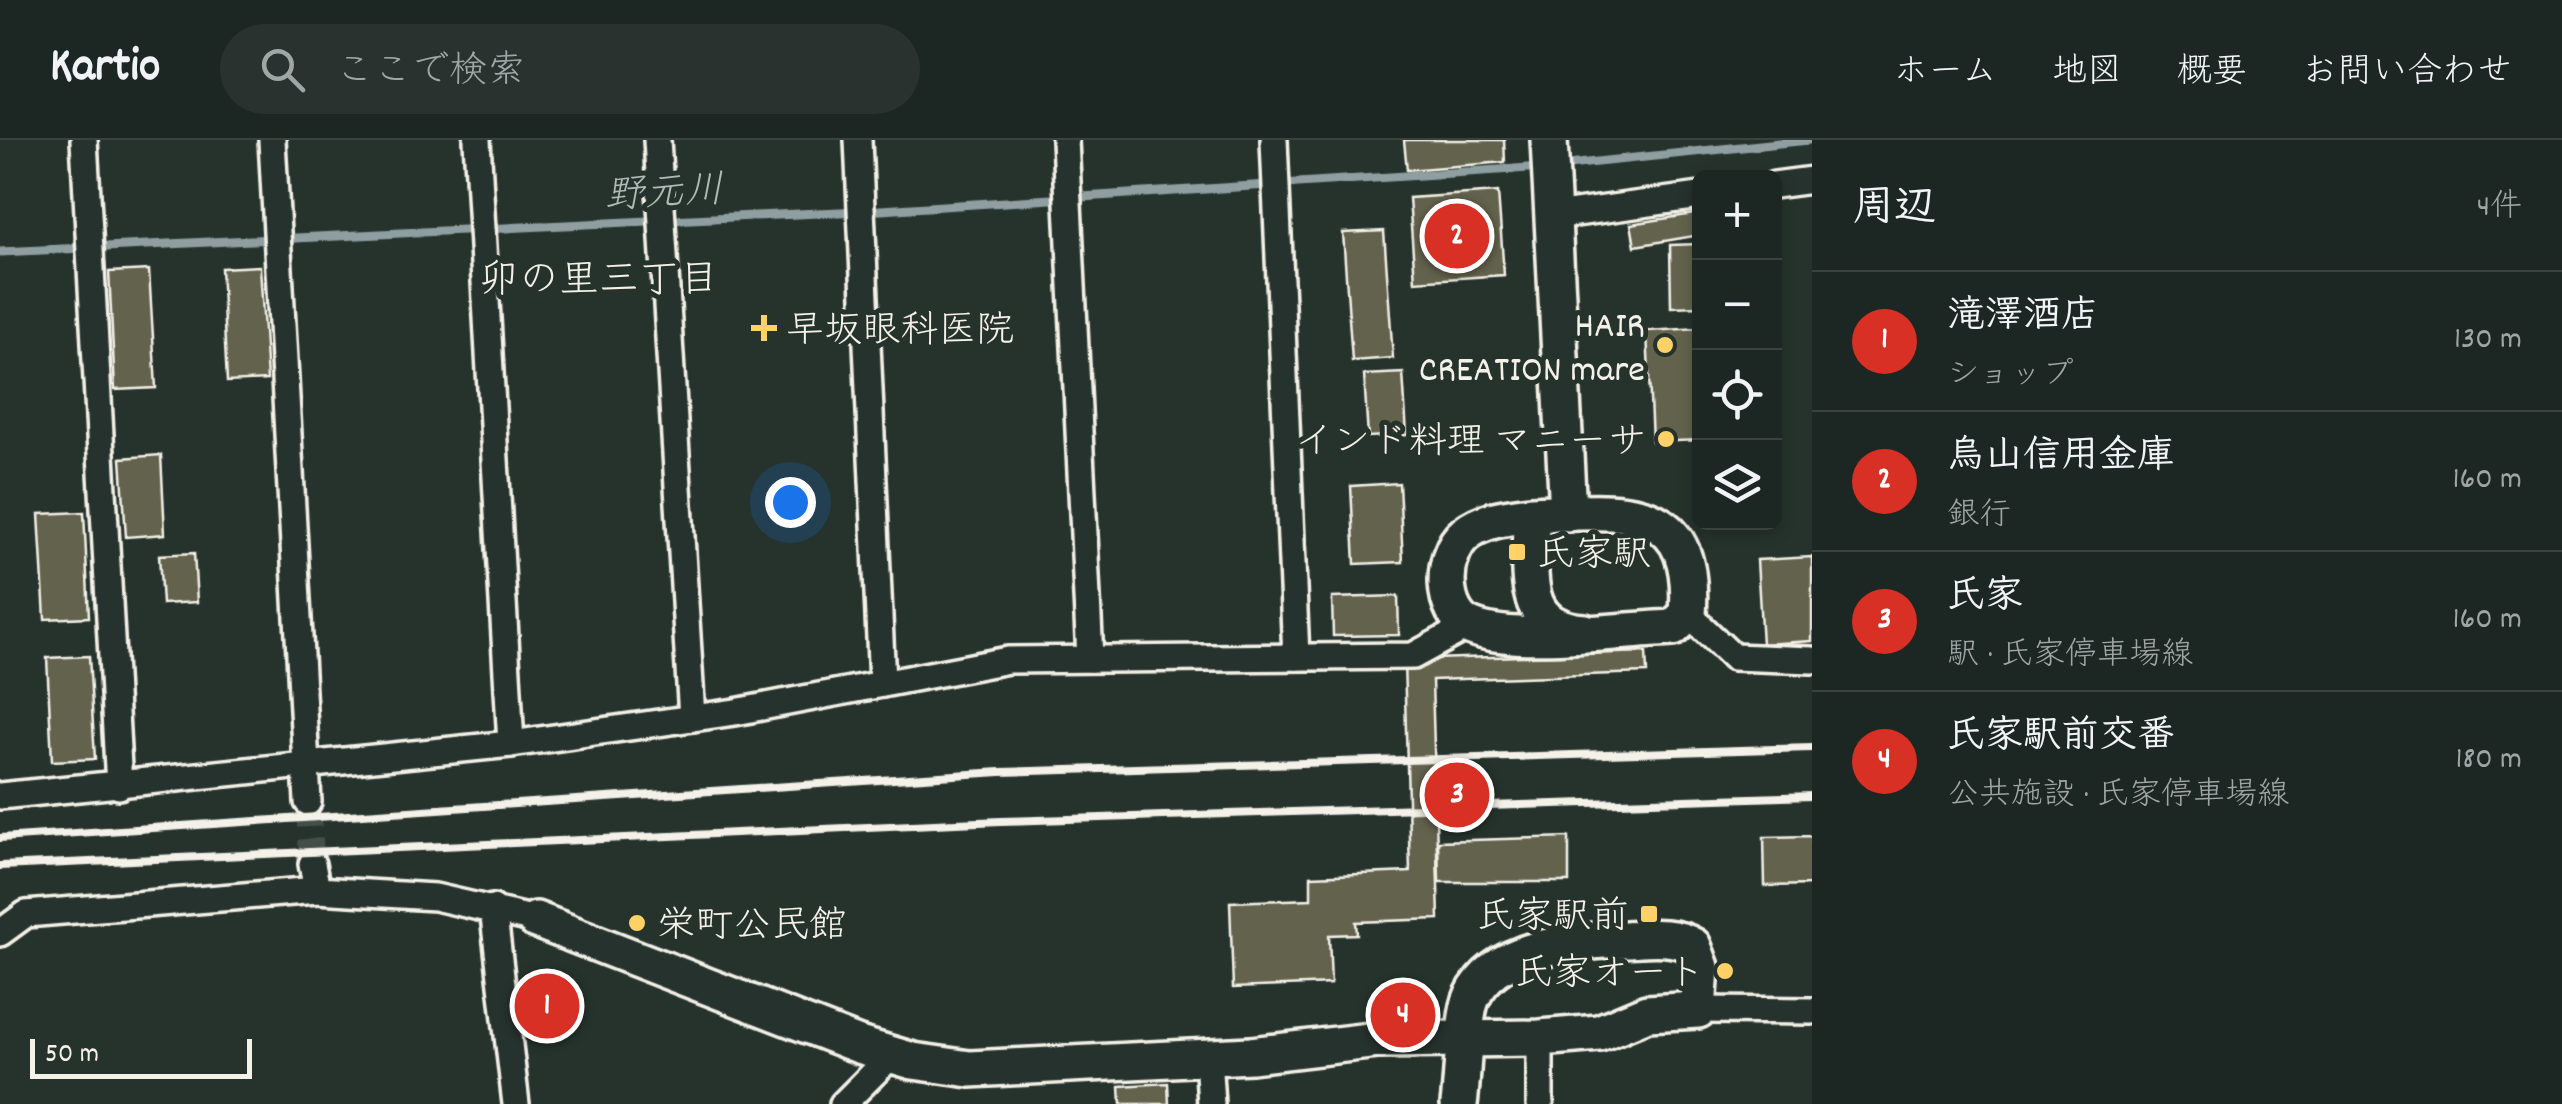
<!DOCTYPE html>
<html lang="ja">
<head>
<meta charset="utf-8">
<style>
  :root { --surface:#1c2622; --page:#29322f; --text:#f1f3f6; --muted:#a0a5a5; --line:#3a4340; --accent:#d93025 }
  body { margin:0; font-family:Dekko,"Klee One",sans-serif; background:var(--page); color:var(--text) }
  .controls { position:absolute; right:30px; top:30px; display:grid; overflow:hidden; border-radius:15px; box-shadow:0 5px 15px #0003 }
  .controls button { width:90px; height:90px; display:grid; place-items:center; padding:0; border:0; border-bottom:2px solid var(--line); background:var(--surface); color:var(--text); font:50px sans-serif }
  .scale { position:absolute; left:30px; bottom:25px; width:222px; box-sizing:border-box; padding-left:10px; border:5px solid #f4f1e8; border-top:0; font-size:28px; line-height:35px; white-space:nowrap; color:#f4f1e8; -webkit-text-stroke:8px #26332d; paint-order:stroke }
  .you { position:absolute; left:790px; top:362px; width:35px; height:35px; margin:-25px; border:8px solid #fff; border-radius:50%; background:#1a73e8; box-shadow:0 0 0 15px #1a73e833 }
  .badge { display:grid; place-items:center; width:65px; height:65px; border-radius:50%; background:var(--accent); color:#fff; font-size:32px; font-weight:700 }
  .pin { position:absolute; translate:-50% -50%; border:5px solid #fff; box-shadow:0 2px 10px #0006 }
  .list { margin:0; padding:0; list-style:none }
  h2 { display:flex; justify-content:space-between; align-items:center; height:130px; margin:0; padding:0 40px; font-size:42px }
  h2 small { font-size:32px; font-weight:400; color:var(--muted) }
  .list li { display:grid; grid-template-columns:65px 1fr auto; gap:30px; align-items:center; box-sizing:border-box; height:140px; padding:0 40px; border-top:2px solid var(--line) }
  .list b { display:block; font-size:38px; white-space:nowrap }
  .list p { margin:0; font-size:32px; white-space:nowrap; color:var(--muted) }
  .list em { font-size:32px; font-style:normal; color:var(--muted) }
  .icon { flex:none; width:55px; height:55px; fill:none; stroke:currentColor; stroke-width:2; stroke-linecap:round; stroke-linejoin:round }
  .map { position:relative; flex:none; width:1812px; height:964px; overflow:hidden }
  header { display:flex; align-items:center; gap:60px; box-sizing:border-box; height:140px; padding:0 50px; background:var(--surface); border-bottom:2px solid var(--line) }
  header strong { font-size:48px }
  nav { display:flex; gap:55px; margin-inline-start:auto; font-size:35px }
  .search { width:700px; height:90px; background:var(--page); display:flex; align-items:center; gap:25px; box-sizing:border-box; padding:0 35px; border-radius:55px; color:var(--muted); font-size:38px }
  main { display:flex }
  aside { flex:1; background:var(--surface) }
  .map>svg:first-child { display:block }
</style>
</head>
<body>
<header>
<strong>Kartio</strong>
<div class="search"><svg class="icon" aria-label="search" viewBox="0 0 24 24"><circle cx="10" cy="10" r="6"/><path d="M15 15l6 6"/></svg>ここで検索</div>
<nav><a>ホーム</a><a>地図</a><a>概要</a><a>お問い合わせ</a></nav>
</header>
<main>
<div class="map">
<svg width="1812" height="964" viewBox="0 0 1812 964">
  <rect width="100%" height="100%" fill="#26332d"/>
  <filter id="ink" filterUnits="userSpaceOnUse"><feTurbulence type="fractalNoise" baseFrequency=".01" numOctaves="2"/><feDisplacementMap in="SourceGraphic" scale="20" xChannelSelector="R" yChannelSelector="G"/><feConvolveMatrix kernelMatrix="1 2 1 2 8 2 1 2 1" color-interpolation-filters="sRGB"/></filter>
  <g filter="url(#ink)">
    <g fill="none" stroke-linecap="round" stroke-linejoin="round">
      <g stroke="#8f9fa1" stroke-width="9">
        <polyline points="1558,26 1809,0"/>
        <polyline points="0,112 881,70 1543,27"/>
      </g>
    </g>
    <g fill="#64624e" stroke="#f4f1e8" stroke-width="2.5">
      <polygon points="1404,0 1504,0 1505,22 1407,30"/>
      <polygon points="1498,52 1504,135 1415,141 1409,58"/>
      <polygon points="1700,73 1700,95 1635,106 1631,84"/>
      <polygon points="1384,91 1393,218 1352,221 1343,93"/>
      <polygon points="1700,104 1700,166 1671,167 1670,105"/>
      <polygon points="260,126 267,240 227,242 221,128"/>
      <polygon points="149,130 156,248 115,250 109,132"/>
      <polygon points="1700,188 1700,300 1652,302 1647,191"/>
      <polygon points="1403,233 1407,295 1368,297 1364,235"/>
      <polygon points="161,315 165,394 126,397 121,318"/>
      <polygon points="1399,343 1403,422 1355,424 1351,346"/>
      <polygon points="84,372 89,477 45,479 39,374"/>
      <polygon points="194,413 197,462 162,464 159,415"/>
      <polygon points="1812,417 1812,501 1762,504 1757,420"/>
      <polygon points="1398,456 1399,495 1333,496 1332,458"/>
      <polygon points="1646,512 1647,533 1432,540 1439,779 1356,782 1357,794 1329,795 1331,844 1233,848 1230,762 1311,759 1311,736 1410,732 1404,520"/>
      <polygon points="89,516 95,619 52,621 47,518"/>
      <polygon points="1812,696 1812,745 1765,746 1764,697"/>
      <polygon points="1569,697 1569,742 1439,742 1438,701"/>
      <polygon points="1168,943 1169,964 1121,964 1120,946"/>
    </g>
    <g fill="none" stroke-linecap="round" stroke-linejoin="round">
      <polyline stroke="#455049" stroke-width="25" stroke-dasharray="25 12" stroke-linecap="butt" points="308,662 312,724"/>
      <defs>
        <g id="street">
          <polyline points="84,0 119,646"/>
          <polyline points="272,0 308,662"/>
          <polyline points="477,0 511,604"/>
          <polyline points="657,0 692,578"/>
          <polyline points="858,0 882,544"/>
          <polyline points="1065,0 1090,519"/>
          <polyline points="1274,0 1296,517"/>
          <polyline points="1774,45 1812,40"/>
          <polyline points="1554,76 1700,56"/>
          <polyline points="1688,474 1733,517 1812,520"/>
          <polyline points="0,656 511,604 735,572 1008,520 1413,516 1468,486"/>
          <polyline points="312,724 317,750 435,757 536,780"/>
          <polyline points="493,768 516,964"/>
          <polyline points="0,793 26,774 317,750"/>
          <polyline points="1698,870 1812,871"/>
          <polyline points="1208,917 1211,964"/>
          <polyline points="843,964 892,915"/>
          <polyline points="1540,964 1540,898"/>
        </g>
        <g id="secondary">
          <polyline points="1549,0 1568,373"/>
          <path d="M1531 374C1509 377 1483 379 1465 394 1440 415 1440 475 1472 487 1517 505 1621 490 1673 488L1688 474C1697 356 1621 371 1531 374 1532 428 1515 488 1585 492"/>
          <path d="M536 780 859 905 913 921 970 929 1251 915 1378 900 1540 898 1599 893 1647 873 1698 870 1701 827 1693 806C1673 794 1647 798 1625 799 1574 802 1498 804 1472 857 1463 876 1463 938 1459 964"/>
        </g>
      </defs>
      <use href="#street" stroke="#f4f1e8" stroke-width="32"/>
      <use href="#secondary" stroke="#f4f1e8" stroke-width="42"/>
      <use href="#street" stroke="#26332d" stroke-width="25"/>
      <use href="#secondary" stroke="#26332d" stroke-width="35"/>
      <g stroke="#f4f1e8" stroke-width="8">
        <polyline points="0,698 1000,632 1812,608"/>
        <polyline points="0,726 1001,681 1812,656"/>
      </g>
    </g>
  </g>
  <g fill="#ffd166" stroke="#26332d" stroke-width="4">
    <path d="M759 173h10v10h10v10h-10v10h-10v-10h-10v-10h10z"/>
    <circle cx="1665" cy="205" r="10"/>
    <circle cx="1666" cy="299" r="10"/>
    <rect x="1507" y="402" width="20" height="20" rx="5"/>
    <rect x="1639" y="764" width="20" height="20" rx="5"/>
    <circle cx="637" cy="783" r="10"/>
    <circle cx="1725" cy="831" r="10"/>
  </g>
  <g text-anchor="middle" stroke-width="10" stroke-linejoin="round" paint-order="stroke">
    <g font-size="38" fill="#f4f1e8" stroke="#26332d" text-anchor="end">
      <text x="1645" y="196">HAIR<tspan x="1645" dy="44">CREATION mare</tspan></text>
      <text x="786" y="201" text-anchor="start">早坂眼科医院</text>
      <text x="1646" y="312">インド料理 マニーサ</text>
      <text x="1537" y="425" text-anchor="start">氏家駅</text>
      <text x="1629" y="787">氏家駅前</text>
      <text x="657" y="796" text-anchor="start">栄町公民館</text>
      <text x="1705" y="844">氏家オート</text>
    </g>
    <g font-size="40" font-style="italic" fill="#b0bab8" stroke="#26332d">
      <text transform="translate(664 50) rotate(-3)" y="14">野元川</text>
    </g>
    <g font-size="40" fill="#f4f1e8" stroke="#26332d">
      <text x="599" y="151">卯の里三丁目</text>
    </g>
  </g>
</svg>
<div class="controls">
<button>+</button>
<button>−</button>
<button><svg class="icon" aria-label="locate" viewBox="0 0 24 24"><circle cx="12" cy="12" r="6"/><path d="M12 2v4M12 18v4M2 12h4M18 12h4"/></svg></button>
<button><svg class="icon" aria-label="layers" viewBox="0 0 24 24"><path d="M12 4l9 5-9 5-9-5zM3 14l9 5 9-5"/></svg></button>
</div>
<div class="scale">50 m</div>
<div class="you"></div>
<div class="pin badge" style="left:547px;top:866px">1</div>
<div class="pin badge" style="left:1457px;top:96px">2</div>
<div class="pin badge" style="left:1457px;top:655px">3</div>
<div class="pin badge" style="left:1403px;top:875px">4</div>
</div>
<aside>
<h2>周辺<small>4件</small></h2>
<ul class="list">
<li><span class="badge">1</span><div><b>滝澤酒店</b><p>ショップ</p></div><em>130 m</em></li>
<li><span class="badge">2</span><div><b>烏山信用金庫</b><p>銀行</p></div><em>160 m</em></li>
<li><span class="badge">3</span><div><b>氏家</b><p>駅 · 氏家停車場線</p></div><em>160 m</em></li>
<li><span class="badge">4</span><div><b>氏家駅前交番</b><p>公共施設 · 氏家停車場線</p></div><em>180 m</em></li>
</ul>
</aside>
</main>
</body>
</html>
